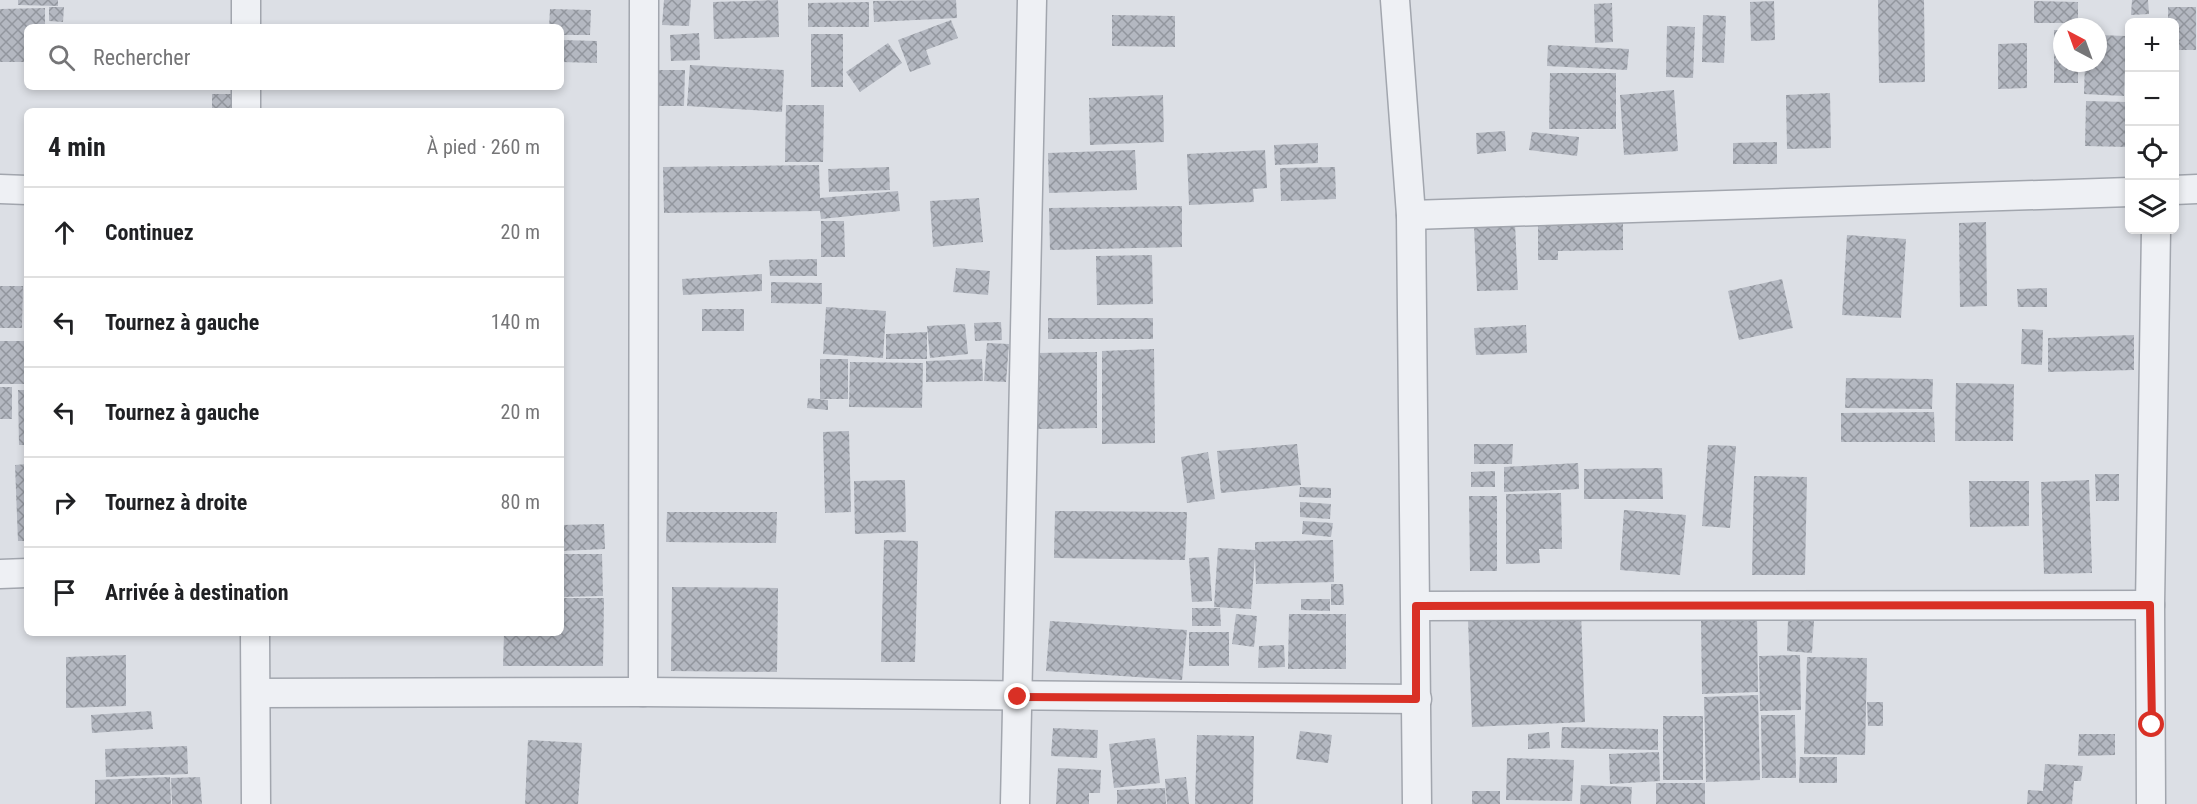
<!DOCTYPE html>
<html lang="fr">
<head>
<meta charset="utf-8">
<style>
  :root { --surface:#fff; --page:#f6f6f6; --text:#202124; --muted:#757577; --line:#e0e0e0 }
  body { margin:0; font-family:"Roboto Condensed",sans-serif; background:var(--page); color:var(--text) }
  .controls { position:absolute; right:18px; top:18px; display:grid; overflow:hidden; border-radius:9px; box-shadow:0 3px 9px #0003 }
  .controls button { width:54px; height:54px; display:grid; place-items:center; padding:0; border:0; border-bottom:2px solid var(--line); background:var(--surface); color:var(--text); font:30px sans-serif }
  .compass { position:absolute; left:2053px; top:18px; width:54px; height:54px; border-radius:50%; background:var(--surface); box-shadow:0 3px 9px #0003; rotate:319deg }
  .stop { position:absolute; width:18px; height:18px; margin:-14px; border:4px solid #d93025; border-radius:50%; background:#fff }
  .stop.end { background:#d93025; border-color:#fff; box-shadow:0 2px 6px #0008 }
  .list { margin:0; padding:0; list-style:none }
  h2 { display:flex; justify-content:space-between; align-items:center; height:78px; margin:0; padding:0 24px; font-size:26px }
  h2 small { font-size:20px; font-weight:400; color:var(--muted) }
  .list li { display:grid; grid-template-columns:39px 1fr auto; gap:18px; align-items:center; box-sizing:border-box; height:90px; padding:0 24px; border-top:2px solid var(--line) }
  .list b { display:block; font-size:22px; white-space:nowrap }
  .list em { font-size:20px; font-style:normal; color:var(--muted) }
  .icon { flex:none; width:33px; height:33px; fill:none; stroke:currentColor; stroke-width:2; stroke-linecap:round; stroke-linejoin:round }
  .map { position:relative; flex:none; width:2197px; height:804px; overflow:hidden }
  .search { position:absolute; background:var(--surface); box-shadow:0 3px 9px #0003; left:24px; top:24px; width:540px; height:66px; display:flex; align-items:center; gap:15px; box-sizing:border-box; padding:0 21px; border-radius:9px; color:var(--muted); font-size:22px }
  .panel { position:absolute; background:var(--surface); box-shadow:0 3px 9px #0003; left:24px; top:108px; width:540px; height:528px; border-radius:9px }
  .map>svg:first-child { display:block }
</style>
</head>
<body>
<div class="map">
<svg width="2197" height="804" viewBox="0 0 2197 804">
  <defs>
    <pattern id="building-cross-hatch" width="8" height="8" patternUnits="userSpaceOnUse" patternTransform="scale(1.5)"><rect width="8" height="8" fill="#b4b8c1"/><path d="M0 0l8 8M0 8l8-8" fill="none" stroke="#92969e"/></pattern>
  </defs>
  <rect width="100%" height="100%" fill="#dcdfe5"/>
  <g fill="url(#building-cross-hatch)">
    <polygon points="18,0 58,0 58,6 18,5"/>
    <polygon points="664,0 691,0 689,26 662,25"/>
    <polygon points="778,0 779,37 714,39 713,2"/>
    <polygon points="956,0 957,18 874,22 873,1"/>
    <polygon points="1878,0 1924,0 1925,82 1879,83"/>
    <polygon points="2132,0 2148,0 2149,14 2131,15"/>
    <polygon points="1774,1 1775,40 1751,41 1750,2"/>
    <polygon points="2034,1 2078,2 2078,23 2034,23"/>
    <polygon points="869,2 869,27 808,27 808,3"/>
    <polygon points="1612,3 1613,42 1595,43 1594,4"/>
    <polygon points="49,7 64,7 63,22 49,21"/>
    <polygon points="2168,7 2196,7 2196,50 2174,50 2174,22 2168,22"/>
    <polygon points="45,8 45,27 27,27 27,62 0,62 0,9"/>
    <polygon points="550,9 591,10 590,35 561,35 561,27 549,27"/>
    <polygon points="1112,15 1175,16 1175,47 1112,46"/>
    <polygon points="1703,15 1726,16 1724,63 1702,62"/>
    <polygon points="951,20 958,38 926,50 931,64 910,72 898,40"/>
    <polygon points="1667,26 1695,27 1693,78 1666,77"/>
    <polygon points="2054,30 2062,30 2062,63 2078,63 2078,83 2054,83"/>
    <polygon points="699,33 700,60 671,61 670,35"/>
    <rect x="811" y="34" width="32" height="53"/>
    <polygon points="2098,35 2126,36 2124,96 2084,94 2085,63 2098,63"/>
    <polygon points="561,40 597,41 597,63 561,62"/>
    <polygon points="888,43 902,63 860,92 846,72"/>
    <polygon points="2027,43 2027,88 1998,89 1998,44"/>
    <polygon points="1548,45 1629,49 1627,70 1547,66"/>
    <polygon points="690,65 784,70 782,112 687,106"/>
    <polygon points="652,70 685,70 684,106 652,106"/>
    <polygon points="1550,73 1616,73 1616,129 1549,129"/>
    <polygon points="1674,90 1678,151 1624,155 1620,95"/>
    <polygon points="1830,93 1831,148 1787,149 1786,95"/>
    <polygon points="212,94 232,94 233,111 212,111"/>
    <polygon points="1163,95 1164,142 1090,145 1089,98"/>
    <polygon points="2086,101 2127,102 2127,147 2085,146"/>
    <polygon points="786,105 824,105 823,162 785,162"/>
    <polygon points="1505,131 1506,151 1477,154 1476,133"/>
    <polygon points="1532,132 1579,137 1577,156 1529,150"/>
    <polygon points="1777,142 1777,164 1733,164 1733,143"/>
    <polygon points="1318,143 1318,163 1275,165 1274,145"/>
    <polygon points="1135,150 1137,190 1049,193 1048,153"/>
    <polygon points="1265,150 1267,188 1253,189 1254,202 1189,205 1187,154"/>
    <polygon points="819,165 820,198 898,191 900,211 821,219 820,211 664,213 663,167"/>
    <polygon points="889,167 890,190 829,192 828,169"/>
    <polygon points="1335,167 1336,199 1281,201 1280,168"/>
    <polygon points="979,198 983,242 933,247 930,201"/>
    <polygon points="1182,206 1182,247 1050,250 1049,208"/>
    <polygon points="821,221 844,221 845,257 821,257"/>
    <polygon points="1538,222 1623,222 1623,250 1558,251 1558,260 1538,260"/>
    <polygon points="1986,222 1987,306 1960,307 1959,223"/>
    <polygon points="1515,224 1518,290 1477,291 1474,226"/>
    <polygon points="1847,235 1906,239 1901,318 1842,315"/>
    <polygon points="1152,255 1153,304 1097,305 1096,256"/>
    <polygon points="817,259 817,276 770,276 769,260"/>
    <polygon points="956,268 990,271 988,295 953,292"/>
    <polygon points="762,274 762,291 683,295 682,279"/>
    <polygon points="1782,279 1793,328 1739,340 1728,291"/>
    <polygon points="771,282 822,283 822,304 771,303"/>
    <polygon points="0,286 23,286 22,328 0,328"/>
    <polygon points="2047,288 2047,307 2018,307 2017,289"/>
    <polygon points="826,307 886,311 883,358 823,354"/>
    <rect x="702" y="309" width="42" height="22"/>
    <rect x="1048" y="318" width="105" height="21"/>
    <polygon points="1001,322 1002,340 975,341 974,323"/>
    <polygon points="965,324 968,354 930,358 927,326"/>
    <polygon points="1526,325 1527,353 1476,355 1474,328"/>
    <polygon points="2022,329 2043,330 2042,365 2021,364"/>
    <polygon points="927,332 927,359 886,359 886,334"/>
    <polygon points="2134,335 2134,370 2048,372 2048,338"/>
    <rect x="0" y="341" width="27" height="43"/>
    <polygon points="987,343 1009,344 1006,382 984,381"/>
    <polygon points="1154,349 1155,443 1102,444 1102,351"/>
    <polygon points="1097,352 1097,428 1037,429 1037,353"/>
    <rect x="820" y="359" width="28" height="40"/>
    <polygon points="982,359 983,381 926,382 926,361"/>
    <polygon points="850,362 923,363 922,408 849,407"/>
    <polygon points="1846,378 1933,379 1932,409 1845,408"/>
    <polygon points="1956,383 2014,384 2013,441 1955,441"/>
    <rect x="0" y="387" width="12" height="32"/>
    <polygon points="18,390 27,390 27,445 19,445"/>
    <polygon points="808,398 828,400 828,410 807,408"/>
    <polygon points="1934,412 1935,442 1841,442 1841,413"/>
    <polygon points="849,431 851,512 825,513 823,432"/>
    <polygon points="1297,444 1301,485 1221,493 1217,451"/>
    <polygon points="1474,444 1513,444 1512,464 1474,464"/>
    <polygon points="1708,445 1736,446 1730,528 1702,526"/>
    <polygon points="1208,452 1215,499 1187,503 1181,457"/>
    <polygon points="1578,463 1579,489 1504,492 1504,467"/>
    <polygon points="27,464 27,541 18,541 15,465"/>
    <polygon points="1662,468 1663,499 1584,499 1584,469"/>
    <polygon points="1495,471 1495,487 1471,487 1471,472"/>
    <polygon points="2095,474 2119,474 2119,501 2096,501"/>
    <polygon points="1754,476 1807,477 1805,575 1752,575"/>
    <polygon points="905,480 906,532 855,534 854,481"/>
    <polygon points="2089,480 2092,573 2044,574 2041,482"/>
    <polygon points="1969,481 2029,481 2029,526 1970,527"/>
    <polygon points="1300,487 1331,488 1331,498 1299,497"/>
    <polygon points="1561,493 1562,549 1539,549 1540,563 1506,564 1506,494"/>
    <polygon points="1469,496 1497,496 1497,571 1470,571"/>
    <polygon points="1300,502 1331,504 1330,519 1300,517"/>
    <polygon points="1624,510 1686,515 1680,575 1620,570"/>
    <polygon points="1055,511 1187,512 1185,560 1054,558"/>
    <polygon points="667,512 777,512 776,543 666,542"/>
    <polygon points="1303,521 1333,523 1331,537 1302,534"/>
    <polygon points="604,524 605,549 561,551 561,525"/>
    <polygon points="884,540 918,541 915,662 881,662"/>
    <polygon points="1333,540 1334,582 1256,584 1255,556 1251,609 1214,607 1218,548 1255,550 1255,542"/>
    <polygon points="561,554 602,554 603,596 561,597"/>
    <polygon points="1209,557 1212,601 1192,602 1189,558"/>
    <polygon points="1331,584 1343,584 1344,605 1331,605"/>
    <polygon points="672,587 778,588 777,672 671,671"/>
    <polygon points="561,598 604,598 603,666 503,666 504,633 561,633"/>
    <polygon points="1301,599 1330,599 1330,611 1301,610"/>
    <polygon points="1192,608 1220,608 1221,626 1192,626"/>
    <polygon points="1581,613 1585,722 1472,727 1468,619"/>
    <polygon points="1236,614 1257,616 1254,647 1232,644"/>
    <polygon points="1289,614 1346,614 1346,669 1288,669"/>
    <polygon points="1757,615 1758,692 1702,694 1701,616"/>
    <polygon points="1788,619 1814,620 1812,653 1787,651"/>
    <polygon points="1050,621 1187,630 1182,680 1046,671"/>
    <rect x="1189" y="632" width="40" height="34"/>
    <polygon points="1284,645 1285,667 1258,668 1259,646"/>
    <polygon points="126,655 126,706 66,708 66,657"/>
    <polygon points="1800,655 1801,710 1760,711 1759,656"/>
    <polygon points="1807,657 1867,658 1865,755 1804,754"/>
    <polygon points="1758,695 1760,780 1706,782 1704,697"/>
    <polygon points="1867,702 1883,702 1883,726 1868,726"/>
    <polygon points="151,711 153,729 92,733 91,715"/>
    <polygon points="1761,715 1795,715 1796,778 1762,778"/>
    <rect x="1663" y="716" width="40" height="64"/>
    <polygon points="1562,727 1658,729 1658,750 1561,748"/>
    <polygon points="1053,728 1098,730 1097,758 1051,756"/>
    <polygon points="1300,731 1332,735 1328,763 1296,759"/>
    <polygon points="1549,732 1550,748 1528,749 1528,734"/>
    <polygon points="2079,734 2115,734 2115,755 2078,756"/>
    <polygon points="1197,735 1254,736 1253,804 1195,804"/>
    <polygon points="1155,738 1160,783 1114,788 1109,744"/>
    <polygon points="528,740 582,743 578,804 525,804"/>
    <polygon points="187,746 188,774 106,777 105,749"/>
    <polygon points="1659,752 1660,781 1610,784 1609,754"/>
    <polygon points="1800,757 1837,757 1837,783 1799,783"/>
    <polygon points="1507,758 1574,760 1572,801 1506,800"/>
    <polygon points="2045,764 2083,766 2081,781 2074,781 2072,804 2027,804 2028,790 2043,791"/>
    <polygon points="1058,768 1101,770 1100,793 1089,793 1089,804 1056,804"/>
    <polygon points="170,777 171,804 95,804 95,780"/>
    <polygon points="200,777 202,804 172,804 171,778"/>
    <polygon points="1186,777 1189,804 1167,804 1165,779"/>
    <rect x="1656" y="783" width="49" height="21"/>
    <polygon points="1581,785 1632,787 1631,804 1580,804"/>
    <polygon points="1165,788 1166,804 1117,804 1117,790"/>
    <rect x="1472" y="791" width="28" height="13"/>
  </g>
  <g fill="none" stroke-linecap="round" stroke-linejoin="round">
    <defs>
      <g id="street">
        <polyline points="1395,0 1411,215 1417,804"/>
        <polyline points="246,27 246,0"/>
        <polyline points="246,111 246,87"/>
        <polyline points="0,189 27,190"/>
        <polyline points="2174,190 2197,189"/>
        <polyline points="1411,215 2130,192"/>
        <polyline points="0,574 27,573"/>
        <polyline points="1416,606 2150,605"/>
        <polyline points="255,633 256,804"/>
        <polyline points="643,692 644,0"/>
        <polyline points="257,693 643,692 1417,699"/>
        <polyline points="1015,804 1032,0"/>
        <polyline points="2151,804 2150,605 2156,230"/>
      </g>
    </defs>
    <use href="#street" stroke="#a2a6ae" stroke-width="31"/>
    <use href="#street" stroke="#eef0f4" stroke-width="28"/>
  </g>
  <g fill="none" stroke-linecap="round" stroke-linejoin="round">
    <polyline stroke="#d93025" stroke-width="8" points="1018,697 1416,699 1416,606 2150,605 2152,725"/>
  </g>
</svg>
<div class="controls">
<button>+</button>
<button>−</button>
<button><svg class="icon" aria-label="locate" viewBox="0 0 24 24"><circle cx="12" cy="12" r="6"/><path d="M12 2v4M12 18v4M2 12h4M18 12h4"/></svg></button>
<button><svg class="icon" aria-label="layers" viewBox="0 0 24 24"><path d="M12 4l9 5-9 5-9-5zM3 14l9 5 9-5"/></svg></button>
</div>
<svg class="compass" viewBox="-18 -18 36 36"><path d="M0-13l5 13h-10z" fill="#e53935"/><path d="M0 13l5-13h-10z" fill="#757577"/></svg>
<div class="stop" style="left:2152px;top:725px"></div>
<div class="stop end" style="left:1018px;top:697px"></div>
<div class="search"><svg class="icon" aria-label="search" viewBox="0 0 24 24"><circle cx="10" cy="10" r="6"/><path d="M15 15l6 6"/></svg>Rechercher</div>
<section class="panel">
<h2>4 min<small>À pied · 260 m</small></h2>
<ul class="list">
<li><svg class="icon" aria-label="ahead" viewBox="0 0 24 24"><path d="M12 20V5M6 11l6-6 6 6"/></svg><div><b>Continuez</b></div><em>20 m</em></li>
<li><svg class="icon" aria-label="left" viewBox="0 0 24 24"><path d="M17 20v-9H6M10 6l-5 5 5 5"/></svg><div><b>Tournez à gauche</b></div><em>140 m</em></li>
<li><svg class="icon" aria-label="left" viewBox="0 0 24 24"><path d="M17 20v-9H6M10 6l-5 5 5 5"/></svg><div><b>Tournez à gauche</b></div><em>20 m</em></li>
<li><svg class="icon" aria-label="right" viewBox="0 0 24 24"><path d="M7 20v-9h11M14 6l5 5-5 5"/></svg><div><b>Tournez à droite</b></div><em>80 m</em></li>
<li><svg class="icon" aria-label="arrive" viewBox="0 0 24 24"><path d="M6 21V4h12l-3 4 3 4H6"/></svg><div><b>Arrivée à destination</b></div></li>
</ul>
</section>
</div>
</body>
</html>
